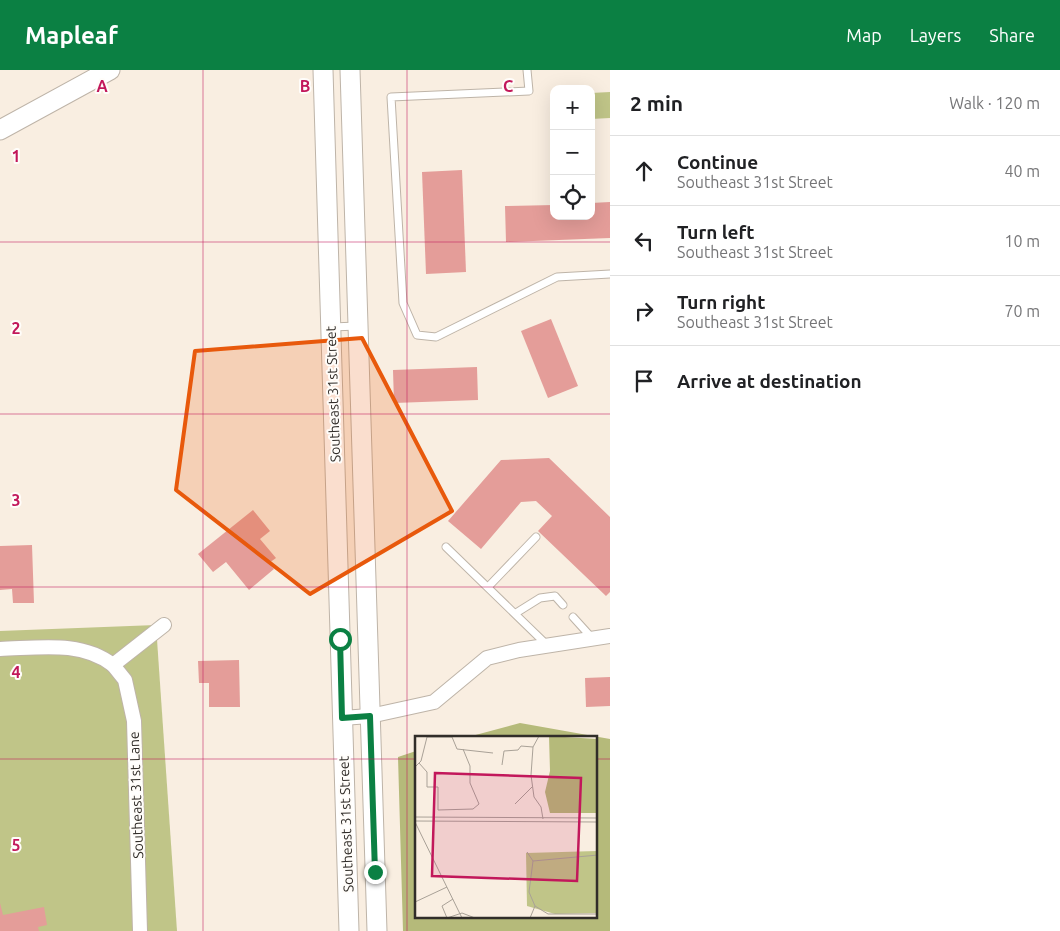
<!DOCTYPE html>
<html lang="en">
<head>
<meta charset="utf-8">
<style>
  :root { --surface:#fff; --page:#f6f6f6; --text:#202124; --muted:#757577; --line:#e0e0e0; --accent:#0b8043 }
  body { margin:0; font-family:Ubuntu,sans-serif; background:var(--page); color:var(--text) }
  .controls { position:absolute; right:15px; top:15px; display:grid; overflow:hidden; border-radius:10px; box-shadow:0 5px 20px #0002 }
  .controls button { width:45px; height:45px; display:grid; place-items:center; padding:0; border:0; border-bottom:1px solid var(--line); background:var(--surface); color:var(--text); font:25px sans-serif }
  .stop { position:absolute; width:15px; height:15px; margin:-11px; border:4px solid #0b8043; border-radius:50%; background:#fff }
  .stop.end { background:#0b8043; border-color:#fff; box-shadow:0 1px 5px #0008 }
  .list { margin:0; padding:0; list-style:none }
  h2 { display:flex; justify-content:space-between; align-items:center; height:65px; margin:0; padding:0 20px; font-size:21px }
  h2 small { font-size:16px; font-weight:400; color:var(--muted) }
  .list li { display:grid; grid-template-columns:32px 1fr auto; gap:15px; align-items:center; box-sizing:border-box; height:70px; padding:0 20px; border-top:1px solid var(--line) }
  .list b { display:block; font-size:19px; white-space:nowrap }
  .list p { margin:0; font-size:16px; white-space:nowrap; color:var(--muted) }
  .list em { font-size:16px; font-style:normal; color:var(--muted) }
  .icon { flex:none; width:28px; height:28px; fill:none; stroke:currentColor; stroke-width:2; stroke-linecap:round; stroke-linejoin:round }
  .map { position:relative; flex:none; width:610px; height:861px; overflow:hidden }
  header { display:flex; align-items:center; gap:30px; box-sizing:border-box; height:70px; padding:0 25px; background:var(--accent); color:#fff }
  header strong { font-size:24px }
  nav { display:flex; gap:28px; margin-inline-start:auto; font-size:18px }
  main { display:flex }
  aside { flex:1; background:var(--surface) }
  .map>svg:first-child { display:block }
</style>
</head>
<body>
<header>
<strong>Mapleaf</strong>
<nav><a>Map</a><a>Layers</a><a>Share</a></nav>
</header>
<main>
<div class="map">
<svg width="610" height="861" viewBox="0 0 610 861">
  <rect width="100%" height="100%" fill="#f9eee1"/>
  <g fill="#c0c588">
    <polygon points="610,22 610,48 591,49 591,23"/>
    <polygon points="156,555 177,861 0,861 0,561"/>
  </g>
  <polygon fill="#b5ba7a" points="520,653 610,669 610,861 403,861 398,687 416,681 416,847 596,847 596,667 468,667"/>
  <g fill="#e49d99">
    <polygon points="462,100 466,202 426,204 422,102"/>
    <polygon points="610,132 610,168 506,172 505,136 554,135 554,146 591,146 591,133"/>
    <polygon points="551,249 578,316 548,328 521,261"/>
    <polygon points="477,297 478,330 394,333 393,300"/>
    <polygon points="549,388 610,447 610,522 606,526 538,461 552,446 536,431 521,432 481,479 448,451 501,390"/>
    <polygon points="253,440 270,461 260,469 276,488 269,493 274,499 249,520 226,492 213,502 198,484"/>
    <polygon points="32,475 34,533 13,533 12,519 0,520 0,476"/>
    <polygon points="239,590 240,637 209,637 209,613 199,613 198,591"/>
    <polygon points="610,607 610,636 586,637 585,608"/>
    <polygon points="0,833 3,845 44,837 47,855 38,857 39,861 0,861"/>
  </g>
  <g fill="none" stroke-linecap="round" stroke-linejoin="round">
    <defs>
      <g id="lane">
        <polyline points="527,0 529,21 391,27 403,233 417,265 436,267 557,207 610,204"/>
        <polyline points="331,257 358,256"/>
        <polyline points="446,477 547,575"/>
        <polyline points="488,517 536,467"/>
        <polyline points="516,543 540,528 555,526 563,535"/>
        <polyline points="573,547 592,568"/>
      </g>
      <g id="street">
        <path d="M0 579C38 578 81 570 113 595L164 555"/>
        <polyline points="113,595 125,610 134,651 140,861"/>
        <polyline points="342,648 370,646 434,632 487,588 519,580 610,566"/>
      </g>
      <g id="secondary">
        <polyline points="323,0 349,861"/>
        <polyline points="350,0 377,861"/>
        <polyline points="0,60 110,0"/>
      </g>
    </defs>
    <use href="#lane" stroke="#beb4a8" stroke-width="9"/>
    <use href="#street" stroke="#beb4a8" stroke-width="16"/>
    <use href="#secondary" stroke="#beb4a8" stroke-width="21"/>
    <use href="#lane" stroke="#fff" stroke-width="7"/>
    <use href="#street" stroke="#fff" stroke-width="14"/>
    <use href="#secondary" stroke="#fff" stroke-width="19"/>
  </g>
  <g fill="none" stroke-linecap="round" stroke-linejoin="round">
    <polyline stroke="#0b8043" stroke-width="6" points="340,569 342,648 370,646 375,802"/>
  </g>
  <path fill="#e8590c" fill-opacity="0.2" stroke="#e8590c" stroke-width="4" stroke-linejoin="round" d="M362 268 452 441 310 524 176 420 195 281Z"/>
  <path fill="none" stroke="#c2185b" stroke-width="1" stroke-opacity="0.55" d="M203 0V861M407 0V861M0 172H610M0 344H610M0 517H610M0 689H416M596 689H610"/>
  <g text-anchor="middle" stroke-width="4" stroke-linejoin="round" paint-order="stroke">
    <g font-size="14" fill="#312d29" stroke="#fffdfa">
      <text transform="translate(333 324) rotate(-92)" y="5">Southeast 31st Street</text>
      <text transform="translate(136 725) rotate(-92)" y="5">Southeast 31st Lane</text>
      <text transform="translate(346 754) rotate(-92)" y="5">Southeast 31st Street</text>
    </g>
  </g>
  <g transform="translate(415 666)">
    <rect width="182" height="182" fill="#f9eee1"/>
    <path d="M182 115V177L140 178 112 170 111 117Z" fill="#c0c588"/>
    <path d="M134 0 182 3V77H135L130 56 135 35Z" fill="#b5ba7a"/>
    <path fill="none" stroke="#a9a197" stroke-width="1" d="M124 0 118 11 116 39 119 61 126 71 128 83M4 27 12 36V51H23V74L58 73 64 68 55 47V30L48 13M87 29 89 15 103 14 106 10 118 11M0 31 6 25 12 1H37L42 13 78 17M100 68 117 51M0 81 183 82M0 85 183 86M0 86 47 182M112 116 118 125 114 156 120 170 115 182M118 125 183 119M38 163 27 170 32 182 47 177 60 182M0 166 32 151M120 170 133 178H183"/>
    <path fill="#c2185b" fill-opacity="0.15" stroke="#c2185b" stroke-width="2.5" d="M20 37 166 42 162 145 17 140Z"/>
    <rect width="182" height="182" fill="none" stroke="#312d29" stroke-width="2.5"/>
  </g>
  <g font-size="16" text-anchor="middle" font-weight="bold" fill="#c2185b" stroke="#fffdfa" stroke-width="4" stroke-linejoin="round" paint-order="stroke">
    <text x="102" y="22">A</text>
    <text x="305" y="22">B</text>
    <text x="508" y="22">C</text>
    <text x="16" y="92">1</text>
    <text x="16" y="264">2</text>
    <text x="16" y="436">3</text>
    <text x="16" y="608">4</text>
    <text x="16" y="781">5</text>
  </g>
</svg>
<div class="controls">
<button>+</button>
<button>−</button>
<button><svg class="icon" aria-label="locate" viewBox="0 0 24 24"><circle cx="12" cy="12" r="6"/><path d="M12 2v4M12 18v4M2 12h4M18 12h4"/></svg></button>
</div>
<div class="stop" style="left:340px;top:569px"></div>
<div class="stop end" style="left:375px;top:802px"></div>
</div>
<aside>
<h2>2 min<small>Walk · 120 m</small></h2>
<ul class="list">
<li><svg class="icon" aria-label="ahead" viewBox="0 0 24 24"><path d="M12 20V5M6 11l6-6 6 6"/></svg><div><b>Continue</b><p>Southeast 31st Street</p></div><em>40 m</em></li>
<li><svg class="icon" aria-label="left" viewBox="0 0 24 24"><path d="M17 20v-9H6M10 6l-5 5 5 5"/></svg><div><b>Turn left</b><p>Southeast 31st Street</p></div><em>10 m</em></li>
<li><svg class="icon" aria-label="right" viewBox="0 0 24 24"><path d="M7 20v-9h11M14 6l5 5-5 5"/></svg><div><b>Turn right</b><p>Southeast 31st Street</p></div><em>70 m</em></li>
<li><svg class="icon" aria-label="arrive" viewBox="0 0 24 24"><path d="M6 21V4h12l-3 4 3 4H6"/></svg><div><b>Arrive at destination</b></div></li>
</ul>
</aside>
</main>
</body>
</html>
